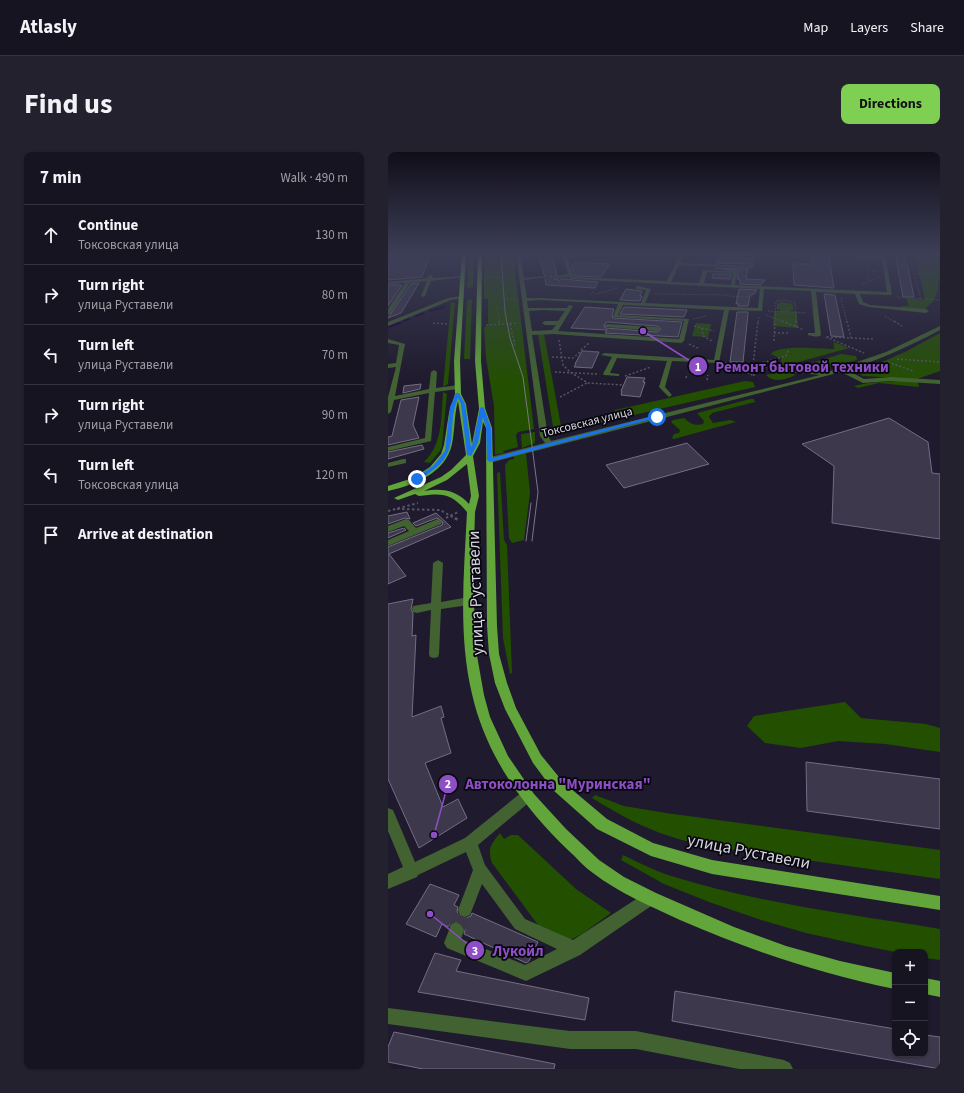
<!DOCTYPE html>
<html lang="en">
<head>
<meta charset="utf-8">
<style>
  :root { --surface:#171422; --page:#24212f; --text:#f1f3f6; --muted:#9e9ea5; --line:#363340; --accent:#7fd052 }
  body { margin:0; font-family:"Source Sans 3",sans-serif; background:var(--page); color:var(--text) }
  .controls { position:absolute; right:12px; bottom:12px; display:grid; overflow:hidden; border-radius:8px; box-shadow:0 1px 3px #0004 }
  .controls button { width:36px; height:36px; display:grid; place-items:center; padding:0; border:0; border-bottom:1px solid var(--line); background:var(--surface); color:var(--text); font:20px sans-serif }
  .stop { position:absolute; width:12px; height:12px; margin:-9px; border:3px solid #1a73e8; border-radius:50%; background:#fff }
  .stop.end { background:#1a73e8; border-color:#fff; box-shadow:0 1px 4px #0008 }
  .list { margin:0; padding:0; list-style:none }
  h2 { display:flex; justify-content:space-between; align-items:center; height:52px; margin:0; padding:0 16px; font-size:17px }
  h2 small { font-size:13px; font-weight:400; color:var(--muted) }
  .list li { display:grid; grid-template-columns:26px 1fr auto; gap:12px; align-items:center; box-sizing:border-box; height:60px; padding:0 16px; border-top:1px solid var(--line) }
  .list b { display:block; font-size:15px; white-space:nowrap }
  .list p { margin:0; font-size:13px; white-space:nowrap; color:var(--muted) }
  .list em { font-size:13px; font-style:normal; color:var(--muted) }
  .icon { flex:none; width:22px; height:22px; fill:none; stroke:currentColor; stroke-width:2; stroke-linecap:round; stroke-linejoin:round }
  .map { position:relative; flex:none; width:552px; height:917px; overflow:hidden; border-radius:8px }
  header { display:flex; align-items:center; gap:24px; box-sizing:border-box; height:56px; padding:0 20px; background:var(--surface); border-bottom:1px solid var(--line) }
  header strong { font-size:19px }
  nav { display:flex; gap:22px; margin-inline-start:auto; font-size:14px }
  .intro { display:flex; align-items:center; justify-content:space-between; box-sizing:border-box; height:96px; padding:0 24px }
  h1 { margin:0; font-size:28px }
  .button { padding:10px 18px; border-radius:8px; background:var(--accent); color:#111; font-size:14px; font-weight:700 }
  main { display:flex; gap:24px; padding:0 24px }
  aside { flex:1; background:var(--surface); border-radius:8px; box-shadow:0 1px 3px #0004 }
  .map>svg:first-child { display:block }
</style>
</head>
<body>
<header>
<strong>Atlasly</strong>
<nav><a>Map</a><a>Layers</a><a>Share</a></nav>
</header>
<div class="intro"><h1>Find us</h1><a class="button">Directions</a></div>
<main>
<aside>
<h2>7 min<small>Walk · 490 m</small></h2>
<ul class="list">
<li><svg class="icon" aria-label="ahead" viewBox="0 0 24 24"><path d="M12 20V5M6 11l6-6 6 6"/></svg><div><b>Continue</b><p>Токсовская улица</p></div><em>130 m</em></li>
<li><svg class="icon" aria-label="right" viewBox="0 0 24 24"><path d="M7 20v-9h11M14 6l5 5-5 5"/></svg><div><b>Turn right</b><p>улица Руставели</p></div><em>80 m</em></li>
<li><svg class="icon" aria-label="left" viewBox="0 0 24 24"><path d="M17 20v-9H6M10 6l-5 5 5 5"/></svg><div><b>Turn left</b><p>улица Руставели</p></div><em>70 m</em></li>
<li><svg class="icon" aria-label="right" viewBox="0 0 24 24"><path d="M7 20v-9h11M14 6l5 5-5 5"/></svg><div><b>Turn right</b><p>улица Руставели</p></div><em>90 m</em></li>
<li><svg class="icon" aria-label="left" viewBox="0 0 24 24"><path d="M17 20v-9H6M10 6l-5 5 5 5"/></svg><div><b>Turn left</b><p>Токсовская улица</p></div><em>120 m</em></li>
<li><svg class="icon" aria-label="arrive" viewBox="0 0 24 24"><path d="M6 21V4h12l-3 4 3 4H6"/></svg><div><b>Arrive at destination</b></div></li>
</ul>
</aside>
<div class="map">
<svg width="552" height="917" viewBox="0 0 552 917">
  <rect width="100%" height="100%" fill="#1f1a2d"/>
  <g fill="#234f01">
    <polygon points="81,102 86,102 85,135 81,136 79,135"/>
    <polygon points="96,102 125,102 146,277 130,280 128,283 130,295 115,299 116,301 107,303 106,254 98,206 96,175 100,174 100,147 96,147"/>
    <path d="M523 102 533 104H550C552 116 552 135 547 146 545 151 539 154 536 158L514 156 513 154H521L518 146 537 148 532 125Z"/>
    <polygon points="83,147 84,148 82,207 76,207 79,148"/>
    <polygon points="63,150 67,151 60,232 55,235"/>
    <polygon points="393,150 402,151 405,153 405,158 401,159 409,160 410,176 385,174 386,159 393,159 389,157 389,152"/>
    <polygon points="308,171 323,172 320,185 304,184"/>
    <polygon points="552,181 552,219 529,227 475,224 470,221 470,220 517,200"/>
    <polygon points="150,182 156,182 173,274 165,275"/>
    <path d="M446 190 461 196 396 214 393 213V205H389L383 202C390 192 434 197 446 197Z"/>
    <polygon points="453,202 468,204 469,208 431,218 410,215"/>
    <path d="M396 219 405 221 407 223C398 228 385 231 378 223Z"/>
    <polygon points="357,229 365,230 367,235 198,274 188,273 187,270 220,267 224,263 227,258"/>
    <polygon points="508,229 527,229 530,231 531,235 491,231 470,236 466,234 480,231"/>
    <path d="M55 240 59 242 54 294 52 299 42 311 36 310C55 292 53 265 55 240Z"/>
    <path d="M362 247H366L367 250 324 261 321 265 325 271 342 268 348 270 286 287 284 286 286 282 291 281 292 278 283 270 285 268 296 266C303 272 306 274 315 272L316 269 309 261Z"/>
    <polygon points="147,280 147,291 134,296 133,282"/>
    <polygon points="138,301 142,341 136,388 124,391 121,386 117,313 121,308 126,307 126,304"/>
    <polygon points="112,320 116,388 119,393 124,521 122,522 115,486 109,321"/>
    <polygon points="457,550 473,566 538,572 552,576 552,600 497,592 450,589 413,596 377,591 359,574 366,564"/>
    <path d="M207 643 236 654 278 661 552 698V727L320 694C308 691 296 689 284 685 255 676 230 662 204 646Z"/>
    <path d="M112 681 116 687 123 683H130L188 737 223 761 194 782 184 787 173 786 153 777 104 711C99 697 103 692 112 681Z"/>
    <path d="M235 703C250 710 265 718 280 723 368 751 461 762 552 777V808L537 806V800H507L477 794 418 781 373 768 321 750 276 732 233 708Z"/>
  </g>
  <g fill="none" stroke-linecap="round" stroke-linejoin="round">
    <g stroke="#160034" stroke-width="2">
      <polyline points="42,159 56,155"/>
      <polyline points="28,164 36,161"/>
      <polyline points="16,169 21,167"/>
    </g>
    <polyline stroke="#160034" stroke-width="2.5" points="0,175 12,171"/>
  </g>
  <g fill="#3d384c" stroke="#736e85" fill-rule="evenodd">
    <polygon points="0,102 42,102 34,125 0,128"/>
    <polygon points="151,102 164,102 169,123 163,124 165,127 170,127 171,129 173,127 181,127 184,128 210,130 206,136 158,133 157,127 160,125 156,123"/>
    <polygon points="507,102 517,102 526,145 515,145"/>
    <polygon points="330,105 356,106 361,107 360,112 328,111"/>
    <polygon points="425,105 441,106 446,136 406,133 405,112 424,112"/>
    <polygon points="187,110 222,112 213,125 187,124 184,114"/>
    <polygon points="327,116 360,117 358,127 377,128 373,133 352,132 352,128 349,127 350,119"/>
    <polygon points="325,122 343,122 342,127 324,126"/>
    <polygon points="31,131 13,161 0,166 23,132"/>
    <polygon points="0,133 14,133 0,154"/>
    <polygon points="238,137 254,139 252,144 254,144 252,149 232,148"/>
    <polygon points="351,137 369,138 366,142 362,143 360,154 350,154 350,151 348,152"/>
    <polygon points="436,142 447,143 456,185 443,184"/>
    <path d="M197 155 226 157 224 164 225 166 294 170 290 185 217 181 219 178 183 176ZM219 170 269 174 273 177 269 180 217 176 216 173Z"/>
    <polygon points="236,155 299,158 296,165 232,162"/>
    <polygon points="349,160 360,160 360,162 355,210 342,210"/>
    <polygon points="194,199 211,200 204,216 186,215 188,212 187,212"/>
    <polygon points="239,225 257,226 255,230 257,230 252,245 233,243 234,239 233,239"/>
    <polygon points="33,232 32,237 15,241 16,234"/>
    <polygon points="31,245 25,273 31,286 0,293 0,285 4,284 13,248"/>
    <polygon points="501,266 540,290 544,321 552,322 552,387 444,371 446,314 414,292"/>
    <polygon points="299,291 321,312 236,336 218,313"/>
    <polygon points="34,293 36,297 0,307 0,300"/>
    <polygon points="19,360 22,367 17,366 0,372 0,364"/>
    <polygon points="48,361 63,375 1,402 18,424 0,432 0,395 54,373 55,370 49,366 28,374 25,371"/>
    <polygon points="16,376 18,378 0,386 0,381"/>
    <polygon points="25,447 23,457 25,461 24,484 28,483 24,565 53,554 56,565 53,566 63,601 37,611 55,655 70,647 79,666 31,696 0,627 0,452"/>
    <polygon points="418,610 552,627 552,677 419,659"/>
    <polygon points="42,732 71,743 66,753 70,755 69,759 71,764 78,766 83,764 84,761 150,790 141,809 138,811 76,782 77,777 74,772 69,769 62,772 61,775 54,772 48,785 18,772"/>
    <polygon points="47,801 73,808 68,819 201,846 197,868 30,840"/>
    <polygon points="287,839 507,877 507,902 537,902 537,883 552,885 552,917 284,869"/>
    <polygon points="6,880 167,912 166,917 35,917 0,910 0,895"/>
  </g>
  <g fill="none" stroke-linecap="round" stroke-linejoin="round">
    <polyline stroke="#3b3648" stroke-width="4.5" stroke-dasharray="4.5 2.5" stroke-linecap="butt" points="157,125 166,125"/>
    <polyline stroke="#3b3648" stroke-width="16" stroke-dasharray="16 8" stroke-linecap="butt" points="68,778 77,758"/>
    <g stroke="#595466" stroke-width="1" stroke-dasharray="1.5 1.5" stroke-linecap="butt">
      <polyline points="521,102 533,147"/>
      <polyline points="237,104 238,102"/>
      <polyline points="539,108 542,121 552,124"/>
      <polyline points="479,112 481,129"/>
      <polyline points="197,119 195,118 207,102"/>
      <polyline points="481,119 490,120"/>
      <polyline points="527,122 542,121"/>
      <polyline points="99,124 126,127"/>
      <polyline points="474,132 492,125"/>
      <polyline points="208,142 229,136"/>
      <polyline points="267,142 341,143"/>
      <polyline points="203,143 209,134"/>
      <polyline points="339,144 366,145"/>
      <polyline points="509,145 552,148"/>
      <polyline points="453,146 459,170"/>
      <polyline points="116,147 129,148"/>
      <polyline points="109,154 112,170"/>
      <polyline points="380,159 419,161"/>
      <polyline points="378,163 396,170"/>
      <polyline points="497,164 507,170"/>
      <polyline points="305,167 318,164"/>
      <polyline points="370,170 371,165"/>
      <polyline points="387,170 388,149 398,148 407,151 408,170"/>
    </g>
    <g stroke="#595466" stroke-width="1.5" stroke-dasharray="2 2" stroke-linecap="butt">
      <polyline points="111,169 112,173"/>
      <polyline points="394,169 416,178"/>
      <polyline points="408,169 408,175"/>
      <polyline points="459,169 463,186"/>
      <polyline points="506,169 514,174"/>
      <polyline points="45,171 60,172"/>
      <polyline points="122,172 127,193"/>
      <polyline points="98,173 131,171"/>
      <polyline points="306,174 326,179"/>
      <polyline points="314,176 315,184 324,189"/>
      <polyline points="386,181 401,181"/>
      <polyline points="438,185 476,201"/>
      <polyline points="439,185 485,187"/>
      <polyline points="171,188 175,213 182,220 200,231 235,233"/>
      <polyline points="386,189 387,169"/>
      <polyline points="301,192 312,197"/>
      <polyline points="193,198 201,191"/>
      <polyline points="164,205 185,206 193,199 210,200"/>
      <polyline points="509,207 552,210"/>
      <polyline points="500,210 525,219"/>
      <polyline points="337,211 384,216"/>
      <polyline points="345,213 366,224"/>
      <polyline points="367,213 398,204 401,197"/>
      <polyline points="167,220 209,222"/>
      <polyline points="237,224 263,215"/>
      <polyline points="366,224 365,213 370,169"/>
      <polyline points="298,226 299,222"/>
      <polyline points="319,228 320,223"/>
      <polyline points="172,245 199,231"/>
    </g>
    <g stroke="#595466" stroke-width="2" stroke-dasharray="2.5 2.5" stroke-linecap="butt">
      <polyline points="9,357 52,358 68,367"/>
      <polyline points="0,359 30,351"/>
      <polyline points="58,366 70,360"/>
    </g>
    <polyline stroke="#595466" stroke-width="2.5" stroke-dasharray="3 3" stroke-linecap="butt" points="67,366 70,368"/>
    <g fill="#426231" fill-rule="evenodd">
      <path d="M128 102H132L136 126 157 124 159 125 136 128 139 146H153L253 151 258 138 248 137V135L250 134 263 137 257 151 370 156 372 137 184 127 181 125 166 126 164 125 180 122 174 102H178L186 125 279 129 292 102H296L292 111 361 114 363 104 346 105 301 102H385L367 104 365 115 363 116 291 113 283 130 311 131 315 118 347 119 349 120 347 133 499 140 494 107 394 102 493 105V102H497L504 142 502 143 472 142 475 150 482 153 538 157 541 159 538 161 481 155 471 152 467 142 428 140 433 183C430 186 424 184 420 183V181H427L423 139 376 137 374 159 341 158 331 211 284 209 277 235 284 243 281 245 271 235 279 209 229 206 222 221 231 222V224L216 223 215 222 224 205 213 203 216 201 326 208 336 158 235 153 230 163 301 167 296 189 293 191 166 182 144 183 160 284 163 289 432 223 391 219 389 218V216C406 213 432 223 446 218L498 200 552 174V178C522 194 491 208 459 218L476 227 503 225 552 228V232L503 229 475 231 453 220 105 310H99V306L157 291 152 284ZM319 120 345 121 343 133 316 131ZM153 148 230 152 225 165 296 169 291 187 170 179 185 154 181 153 179 156H140L139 149ZM155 158 177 159 170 169H157L154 171 157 173H168L164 178 144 179 141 159Z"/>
      <polygon points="533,102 552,102 552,104 535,103"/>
      <polygon points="41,123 45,123 44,126 75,124 77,125 43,129 37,144 35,145 33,144 39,129 22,131 2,162 0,163 0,157 17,131 0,132 0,130 40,126"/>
      <polygon points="74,144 76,146 63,148 0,174 0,170 60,146"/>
      <polygon points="219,172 269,175 272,177 269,179 217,175 217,173"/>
      <polygon points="0,187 17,192 7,244 41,237 43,220 46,218 49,220 48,236 70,233 73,235 70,237 47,240 43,289 0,299 0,295 37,286 41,241 6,248 3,260 0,262 0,245 8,215 0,216 0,212 8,211 11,193 0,191"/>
      <polygon points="15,307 18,307 18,311 0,315 0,311"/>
      <polygon points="18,367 21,368 28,376 50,367 54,370 53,372 0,394 0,388 21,379 16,374 0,380 0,374"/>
      <polygon points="50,408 55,411 53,450 81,445 86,449 81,453 53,457 51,502 50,505 46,506 42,505 41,502 43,458 29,461 25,460 24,457 25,454 43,451 45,411"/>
      <polygon points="139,638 144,640 146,644 144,648 90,693 97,713 137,767 185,788 256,742 261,740 266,742 268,747 266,752 192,803 138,829 59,796 56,791 63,773 68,770 73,773 76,778 73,787 137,813 169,797 127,777 94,732 82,763 77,765 72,763 70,758 85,718 78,700 30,723 29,725 0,737 0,722 15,715 0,679 0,656 5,658 27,710 77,686 134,640"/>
      <polygon points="0,856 182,879 248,879 396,908 402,911 405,917 351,917 248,897 182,897 0,872"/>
    </g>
    <g fill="#62a53b" fill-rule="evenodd">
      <path d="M74 102H78L72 209 73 242 78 252 84 292 91 257 87 209 90 102H94L93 209 97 256 104 276 109 474 111 502 119 531 128 556 153 603 175 630 219 667 265 691 324 708 552 744V758L324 722 263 704 209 677 165 638 145 611 117 557 107 531 101 502 99 474 98 276 95 270 92 291 85 304 91 344 87 360 85 429 88 498 96 543 102 565 120 604 146 642 178 677 211 708 236 725 268 741 346 775 398 794 452 809 507 821V837C432 822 361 798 292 768 262 754 231 741 205 721 196 715 189 706 181 699 136 656 98 604 84 542 70 483 76 421 79 360 63 341 55 341 31 344L27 342 10 348 6 346 53 325 63 318 78 303 70 249C66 263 67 278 64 292 58 321 26 333 0 339V334L25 326 42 315 53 302 56 293 61 261 67 242 66 209ZM79 312 83 344 81 352C68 338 55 336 36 339L59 328Z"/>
      <polygon points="537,826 552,829 552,845 537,842"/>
    </g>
    <g stroke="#7a7686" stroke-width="1">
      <polyline points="113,102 117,160 122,186 135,225 150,340 144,389"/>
      <polyline points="138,389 143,351"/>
    </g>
  </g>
  <linearGradient id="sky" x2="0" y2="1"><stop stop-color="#110e19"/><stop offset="0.44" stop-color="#3c3e57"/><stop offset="1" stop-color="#3c3e57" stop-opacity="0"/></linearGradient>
  <rect width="552" height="230" fill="url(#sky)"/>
  <path fill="#1a73e8" d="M68 241H71L77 252 83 295 85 291 92 256 94 255 96 256 103 276 104 306 269 263 271 265 102 310 99 308 98 276 95 265 90 291 83 304 79 303 73 252 70 246C57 276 75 299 41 321 37 324 32 328 27 328V326L45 314 57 299 62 255Z"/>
  <g text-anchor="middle" stroke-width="3.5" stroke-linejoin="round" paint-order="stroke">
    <g font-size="12" fill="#d8d5e2" stroke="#08070e">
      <text transform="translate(199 270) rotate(-14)" y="4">Токсовская улица</text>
    </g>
    <g font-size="17" fill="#d8d5e2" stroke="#08070e">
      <text transform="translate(87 441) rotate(-92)" y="6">улица Руставели</text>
      <text transform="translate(361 699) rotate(11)" y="6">улица Руставели</text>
    </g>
  </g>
  <path fill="none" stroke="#8e4ec6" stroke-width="1.5" d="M255 179L310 214M46 683L60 632M42 762L87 798"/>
  <g fill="#8e4ec6" stroke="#08070e" stroke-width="1.5">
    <circle cx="255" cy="179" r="4"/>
    <circle cx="46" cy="683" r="4"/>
    <circle cx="42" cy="762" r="4"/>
    <circle cx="310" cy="214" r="10"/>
    <circle cx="60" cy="632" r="10"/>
    <circle cx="87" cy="798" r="10"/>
  </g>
  <g font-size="12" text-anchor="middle" font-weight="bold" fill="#fff">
    <text x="310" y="219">1</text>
    <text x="60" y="636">2</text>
    <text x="87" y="803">3</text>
  </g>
  <g font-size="15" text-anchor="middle" font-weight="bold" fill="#8e4ec6" stroke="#08070e" stroke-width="3.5" stroke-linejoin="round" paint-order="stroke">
    <text x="414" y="220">Ремонт бытовой техники</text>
    <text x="170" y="637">Автоколонна "Муринская"</text>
    <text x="130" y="804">Лукойл</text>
  </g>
</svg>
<div class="controls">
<button>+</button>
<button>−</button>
<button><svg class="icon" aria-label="locate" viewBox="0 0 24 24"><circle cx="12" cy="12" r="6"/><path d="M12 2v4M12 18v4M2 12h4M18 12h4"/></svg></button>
</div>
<div class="stop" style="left:269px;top:265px"></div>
<div class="stop end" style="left:29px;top:327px"></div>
</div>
</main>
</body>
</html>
